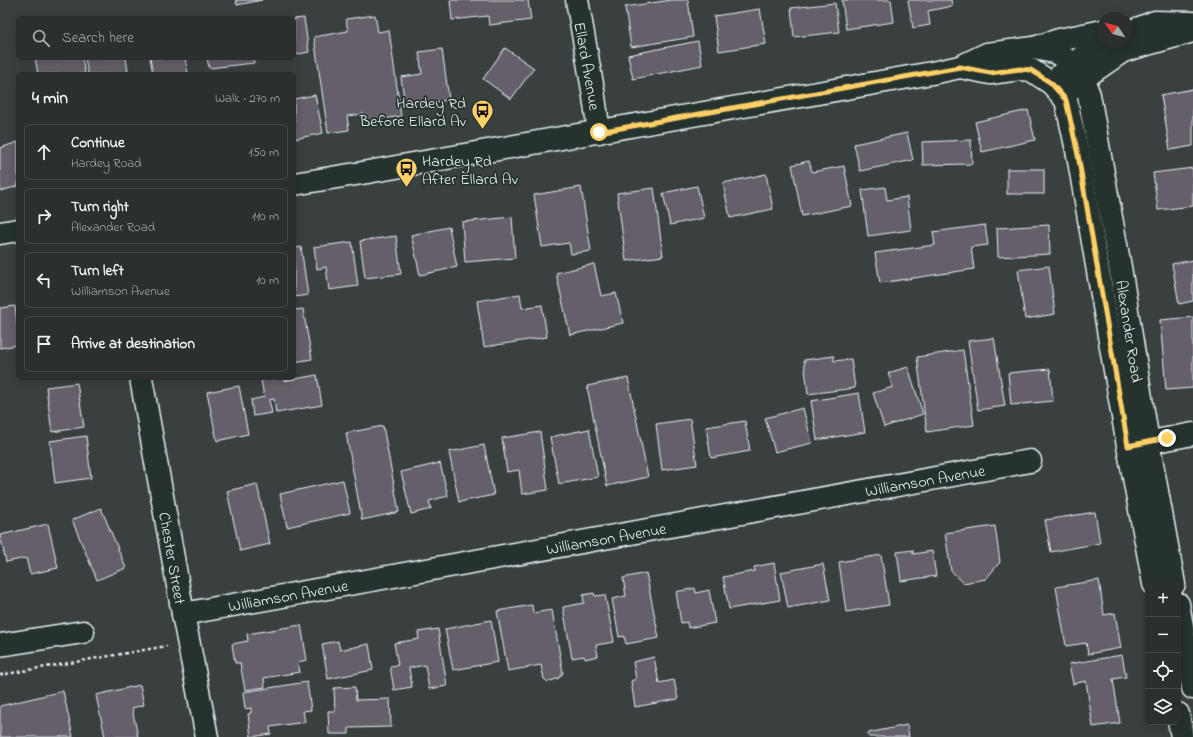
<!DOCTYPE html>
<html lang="en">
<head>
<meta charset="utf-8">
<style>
  :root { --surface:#2b302f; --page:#333837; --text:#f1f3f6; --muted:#a6a9aa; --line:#474b4b }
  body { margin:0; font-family:"Indie Flower",sans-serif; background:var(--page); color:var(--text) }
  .controls { position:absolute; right:12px; bottom:12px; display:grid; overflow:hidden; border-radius:6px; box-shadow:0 2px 10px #0003 }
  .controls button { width:36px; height:36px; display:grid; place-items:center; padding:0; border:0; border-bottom:1px solid var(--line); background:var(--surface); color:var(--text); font:20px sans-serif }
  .compass { position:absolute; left:1097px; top:12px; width:36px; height:36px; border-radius:50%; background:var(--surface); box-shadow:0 2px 10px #0003; rotate:305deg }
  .stop { position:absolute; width:12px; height:12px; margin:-9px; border:3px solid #ffd166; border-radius:50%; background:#fff }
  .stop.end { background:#ffd166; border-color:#fff; box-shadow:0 1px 4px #0008 }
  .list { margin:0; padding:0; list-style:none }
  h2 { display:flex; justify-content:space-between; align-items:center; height:52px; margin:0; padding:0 16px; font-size:17px }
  h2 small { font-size:13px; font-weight:400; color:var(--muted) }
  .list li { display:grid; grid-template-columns:26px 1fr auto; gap:12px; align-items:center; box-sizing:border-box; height:56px; margin:0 8px 8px; padding:0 8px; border:1px solid var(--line); border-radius:6px }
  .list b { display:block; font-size:15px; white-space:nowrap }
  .list p { margin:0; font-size:13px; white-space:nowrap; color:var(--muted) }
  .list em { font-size:13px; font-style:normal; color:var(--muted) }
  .icon { flex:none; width:22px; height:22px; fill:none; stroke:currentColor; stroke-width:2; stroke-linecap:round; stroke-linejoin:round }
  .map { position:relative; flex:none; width:1193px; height:737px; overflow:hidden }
  .search { position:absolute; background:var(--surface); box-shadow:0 2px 10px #0003; left:16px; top:16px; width:280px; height:44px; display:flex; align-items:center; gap:10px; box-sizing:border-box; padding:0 14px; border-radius:6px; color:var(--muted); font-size:15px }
  .panel { position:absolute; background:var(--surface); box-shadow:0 2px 10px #0003; left:16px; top:72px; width:280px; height:308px; border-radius:6px }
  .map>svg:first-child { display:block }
</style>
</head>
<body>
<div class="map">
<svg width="1193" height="737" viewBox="0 0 1193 737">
  <rect width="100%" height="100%" fill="#39403f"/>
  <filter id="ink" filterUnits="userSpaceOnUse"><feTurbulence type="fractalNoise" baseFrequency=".025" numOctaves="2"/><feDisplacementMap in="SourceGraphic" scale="8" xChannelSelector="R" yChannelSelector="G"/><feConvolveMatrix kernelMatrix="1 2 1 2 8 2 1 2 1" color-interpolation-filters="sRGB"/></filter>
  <g filter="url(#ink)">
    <g fill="#655f69" stroke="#e8f1f8">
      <polygon points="236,0 262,0 237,5"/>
      <polygon points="450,0 528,0 531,20 489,25 488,16 452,20"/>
      <polygon points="671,0 688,0 693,37 631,47 625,7"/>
      <polygon points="842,0 891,0 894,22 846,29"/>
      <polygon points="908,0 951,0 952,6 928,11 930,25 913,28"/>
      <polygon points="835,3 839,32 794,37 791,8"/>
      <polygon points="760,9 766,44 719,51 714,16"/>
      <polygon points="375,15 378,32 389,30 401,116 365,122 364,114 347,116 349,130 328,133 314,37 348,31 346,19"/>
      <polygon points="304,18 309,52 294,55 294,19"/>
      <polygon points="698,41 702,65 633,79 628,55"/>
      <polygon points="505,48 534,68 511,99 483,79"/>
      <polygon points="442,49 449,100 405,106 401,77 422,74 419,52"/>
      <polygon points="35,58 82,58 85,74 38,74"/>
      <polygon points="85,58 126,58 128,72 116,74 88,74"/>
      <polygon points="150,58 185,58 188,74 153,74"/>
      <polygon points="207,58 253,58 254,63 209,68"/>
      <polygon points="257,58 271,58 257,60"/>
      <polygon points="1193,89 1193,146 1170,150 1161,95"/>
      <polygon points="315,95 323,133 294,139 294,99"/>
      <polygon points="1028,110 1035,140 982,152 975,122"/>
      <polygon points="907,133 913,160 860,171 854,144"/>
      <polygon points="971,140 972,164 923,165 922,142"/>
      <polygon points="18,142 18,186 1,191 0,187 0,148"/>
      <polygon points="809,161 812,172 844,166 852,206 802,216 792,165"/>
      <polygon points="1193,168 1193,206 1158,210 1153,173"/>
      <rect x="1007" y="169" width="37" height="25"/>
      <polygon points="766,174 773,209 730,218 723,183"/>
      <polygon points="697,186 704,218 670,225 663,193"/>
      <polygon points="581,187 591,251 571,254 569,243 542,247 534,195"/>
      <polygon points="885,187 887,200 907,197 911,230 868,236 862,190"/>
      <polygon points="654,188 663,256 626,261 617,193"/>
      <polygon points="512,217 515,258 465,262 462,222"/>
      <polygon points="985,225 988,245 971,247 974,269 880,283 875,253 935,245 933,232"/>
      <polygon points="1049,225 1050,254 998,257 997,228"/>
      <polygon points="449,227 457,267 420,275 411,235"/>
      <polygon points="396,236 401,274 365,278 360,241"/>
      <polygon points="352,242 358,286 329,290 326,267 317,269 314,247"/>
      <polygon points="301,247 308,295 294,297 294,248"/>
      <polygon points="1193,260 1193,301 1179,304 1172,264"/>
      <polygon points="594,264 601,296 616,293 623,323 570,335 556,273"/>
      <polygon points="1049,266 1055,314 1025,319 1018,270"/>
      <polygon points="520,294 522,308 542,305 547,337 484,347 477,301"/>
      <polygon points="15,306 18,331 18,345 0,348 0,308"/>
      <polygon points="303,309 312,359 294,362 294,310"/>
      <polygon points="1193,317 1193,388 1166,390 1160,320"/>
      <polygon points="994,338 1005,406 978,410 968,341"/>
      <polygon points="963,350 974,425 927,432 917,357"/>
      <polygon points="834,356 834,361 851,359 855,388 808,394 804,360"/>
      <polygon points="908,367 923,414 884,427 873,393 893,387 888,373"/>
      <polygon points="1050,369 1053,401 1011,405 1008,373"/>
      <polygon points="317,375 322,405 276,413 274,399 269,400 272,413 253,416 251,400 264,397 261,380 284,378 284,381"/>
      <polygon points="628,378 648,477 607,486 587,386"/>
      <polygon points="77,383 84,427 52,432 46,387"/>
      <polygon points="239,386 248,434 217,441 207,392"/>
      <polygon points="859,393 865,432 817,440 811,401"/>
      <polygon points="803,408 812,443 775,452 765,418"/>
      <polygon points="690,419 697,465 662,470 656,424"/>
      <polygon points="745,421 750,451 711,458 706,427"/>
      <polygon points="383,426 399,512 362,520 346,433"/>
      <polygon points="589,429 598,477 559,484 550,437"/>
      <polygon points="540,432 548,490 522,494 519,470 507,472 502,438"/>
      <polygon points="86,436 91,478 55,483 50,441"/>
      <polygon points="484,445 494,495 459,502 449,452"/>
      <polygon points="440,463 448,496 429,501 431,509 411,514 401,472"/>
      <polygon points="343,480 350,513 287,527 280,494"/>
      <polygon points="257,484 270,544 240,551 227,491"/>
      <polygon points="101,508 126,568 97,580 72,520"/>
      <polygon points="1095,512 1100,543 1051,552 1045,520"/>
      <polygon points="48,524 58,568 30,574 26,558 6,562 0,535"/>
      <polygon points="995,526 1000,562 986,579 964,583 951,571 945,533"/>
      <polygon points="913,550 913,554 932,551 936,576 901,581 897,552"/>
      <polygon points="881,555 889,605 846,612 839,562"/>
      <polygon points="774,563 780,600 729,609 723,577 755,571 754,567"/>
      <polygon points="823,564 830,600 788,608 781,572"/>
      <polygon points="646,573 659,638 626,644 624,636 619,637 612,599 626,596 623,578"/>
      <polygon points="1099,580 1104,615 1115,613 1121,648 1088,654 1086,643 1066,646 1056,587"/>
      <polygon points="695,588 696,593 709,590 715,623 688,628 687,622 681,623 676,592"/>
      <polygon points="594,593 595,596 605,595 614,642 596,645 598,656 585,659 584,656 572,658 563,607 584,603 583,595"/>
      <polygon points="532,605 533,613 552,610 563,673 559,678 548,682 544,679 541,665 508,671 497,611"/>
      <polygon points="491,620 498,662 453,670 445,629"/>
      <polygon points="301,625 307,660 298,662 300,672 264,678 265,687 245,690 240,663 235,663 232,644 248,641 247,634"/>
      <polygon points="438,629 447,686 429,689 425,665 409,668 412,687 394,690 390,666 398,665 394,643 419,639 418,632"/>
      <polygon points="338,641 340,650 369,644 373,670 328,679 322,644"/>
      <polygon points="1122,655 1126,677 1113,679 1120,723 1093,727 1086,681 1073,684 1069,664"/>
      <polygon points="654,657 659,683 674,680 678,699 635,707 631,681 636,679 633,662"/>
      <polygon points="307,682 311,710 303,711 305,722 270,727 271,734 251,737 248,714 251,713 251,708 245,709 243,692"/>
      <polygon points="140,685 144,705 132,708 138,737 105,737 96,695"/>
      <polygon points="355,687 356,700 390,699 391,727 349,728 349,734 329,734 328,711 335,711 334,688"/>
      <polygon points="63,691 73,737 0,737 0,706"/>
      <polygon points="907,725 909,737 869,737 868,733"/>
    </g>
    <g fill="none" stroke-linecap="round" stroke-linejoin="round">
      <defs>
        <g id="street">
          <polyline points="577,0 593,90 599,132"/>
          <polyline points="141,378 183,614 207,737"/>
          <polyline points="1129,446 1193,434"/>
          <polyline points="183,614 1030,461"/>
          <polyline points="0,645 83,632"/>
        </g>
        <g id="secondary">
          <polyline points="1127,33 1155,22 1193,23"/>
          <polyline points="1034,48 1059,40 1103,31"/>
          <polyline points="960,67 990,73 1020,69 1031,70 1051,83 1066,100 1078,155 1128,446 1154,584"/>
          <polyline points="1061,74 1087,53 1104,42"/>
          <polyline points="1071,88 1094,71 1123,51 1193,31"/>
          <polyline points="294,184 362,173 932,73 960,67 987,54 1034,48 1054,52 1062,56 1072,65 1083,79 1089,95 1120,267 1148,442 1174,584"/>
          <polyline points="0,233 18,230"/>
          <polyline points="1178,604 1193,688"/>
          <polyline points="1178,714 1182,737"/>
        </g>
      </defs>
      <use href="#street" stroke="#e8f1f8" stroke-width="25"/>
      <use href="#secondary" stroke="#e8f1f8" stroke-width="25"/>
      <polyline stroke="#e8f1f8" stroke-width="2.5" stroke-dasharray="3 3" stroke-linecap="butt" points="0,675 167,646"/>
      <use href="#street" stroke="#26332d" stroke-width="22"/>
      <use href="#secondary" stroke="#26332d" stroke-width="22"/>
    </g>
  </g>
  <g fill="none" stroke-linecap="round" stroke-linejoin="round" filter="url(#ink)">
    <polyline stroke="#ffd166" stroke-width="5" points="599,132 960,67 990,73 1020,69 1031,70 1051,83 1066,100 1078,155 1128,446 1167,438"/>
  </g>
  <defs>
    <symbol id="bus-pin" viewBox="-11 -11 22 30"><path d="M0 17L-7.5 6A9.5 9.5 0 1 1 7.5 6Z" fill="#ffd166" stroke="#26332d"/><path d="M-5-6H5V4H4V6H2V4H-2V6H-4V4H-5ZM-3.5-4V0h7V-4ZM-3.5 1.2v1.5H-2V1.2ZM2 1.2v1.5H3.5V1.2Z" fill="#111"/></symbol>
  </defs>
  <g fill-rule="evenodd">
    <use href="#bus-pin" x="470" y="98" width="25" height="34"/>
    <use href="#bus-pin" x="394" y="156" width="25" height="34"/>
  </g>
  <g text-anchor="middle" stroke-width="3.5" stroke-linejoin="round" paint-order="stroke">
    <g font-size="16" fill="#e8f1f8" stroke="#26332d">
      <text transform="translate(588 66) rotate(80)" y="6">Ellard Avenue</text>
      <text transform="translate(1130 331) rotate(81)" y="6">Alexander Road</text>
      <text transform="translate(925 480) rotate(-10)" y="6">Williamson Avenue</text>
      <text transform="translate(606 538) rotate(-10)" y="6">Williamson Avenue</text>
      <text transform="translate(173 558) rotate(80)" y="6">Chester Street</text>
      <text transform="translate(288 595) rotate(-10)" y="6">Williamson Avenue</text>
    </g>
    <g font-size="16" fill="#e8f1f8" stroke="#26332d" text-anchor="end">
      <text x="466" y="108">Hardey Rd<tspan x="466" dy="18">Before Ellard Av</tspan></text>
      <text x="422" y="166" text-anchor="start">Hardey Rd<tspan x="422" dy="18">After Ellard Av</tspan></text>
    </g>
  </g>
</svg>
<div class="controls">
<button>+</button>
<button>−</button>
<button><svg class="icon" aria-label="locate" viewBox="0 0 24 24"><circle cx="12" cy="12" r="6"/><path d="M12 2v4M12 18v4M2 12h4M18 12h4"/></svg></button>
<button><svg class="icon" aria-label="layers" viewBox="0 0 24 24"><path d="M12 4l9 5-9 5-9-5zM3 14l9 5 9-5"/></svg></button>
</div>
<svg class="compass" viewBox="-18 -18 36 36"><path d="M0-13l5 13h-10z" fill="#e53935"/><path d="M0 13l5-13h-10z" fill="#a6a9aa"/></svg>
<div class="stop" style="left:599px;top:132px"></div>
<div class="stop end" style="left:1167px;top:438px"></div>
<div class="search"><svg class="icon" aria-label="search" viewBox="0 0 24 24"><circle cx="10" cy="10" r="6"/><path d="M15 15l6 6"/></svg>Search here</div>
<section class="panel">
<h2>4 min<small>Walk · 270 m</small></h2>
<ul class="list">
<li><svg class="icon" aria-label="ahead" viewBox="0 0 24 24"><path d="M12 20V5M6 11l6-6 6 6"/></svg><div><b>Continue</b><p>Hardey Road</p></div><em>150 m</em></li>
<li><svg class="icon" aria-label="right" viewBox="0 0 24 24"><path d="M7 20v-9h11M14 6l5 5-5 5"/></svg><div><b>Turn right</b><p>Alexander Road</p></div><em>110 m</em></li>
<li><svg class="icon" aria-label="left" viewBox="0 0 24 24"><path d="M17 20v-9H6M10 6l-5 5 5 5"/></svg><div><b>Turn left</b><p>Williamson Avenue</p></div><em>10 m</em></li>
<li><svg class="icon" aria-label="arrive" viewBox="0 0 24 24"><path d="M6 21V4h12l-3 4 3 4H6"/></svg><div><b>Arrive at destination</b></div></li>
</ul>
</section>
</div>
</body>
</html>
